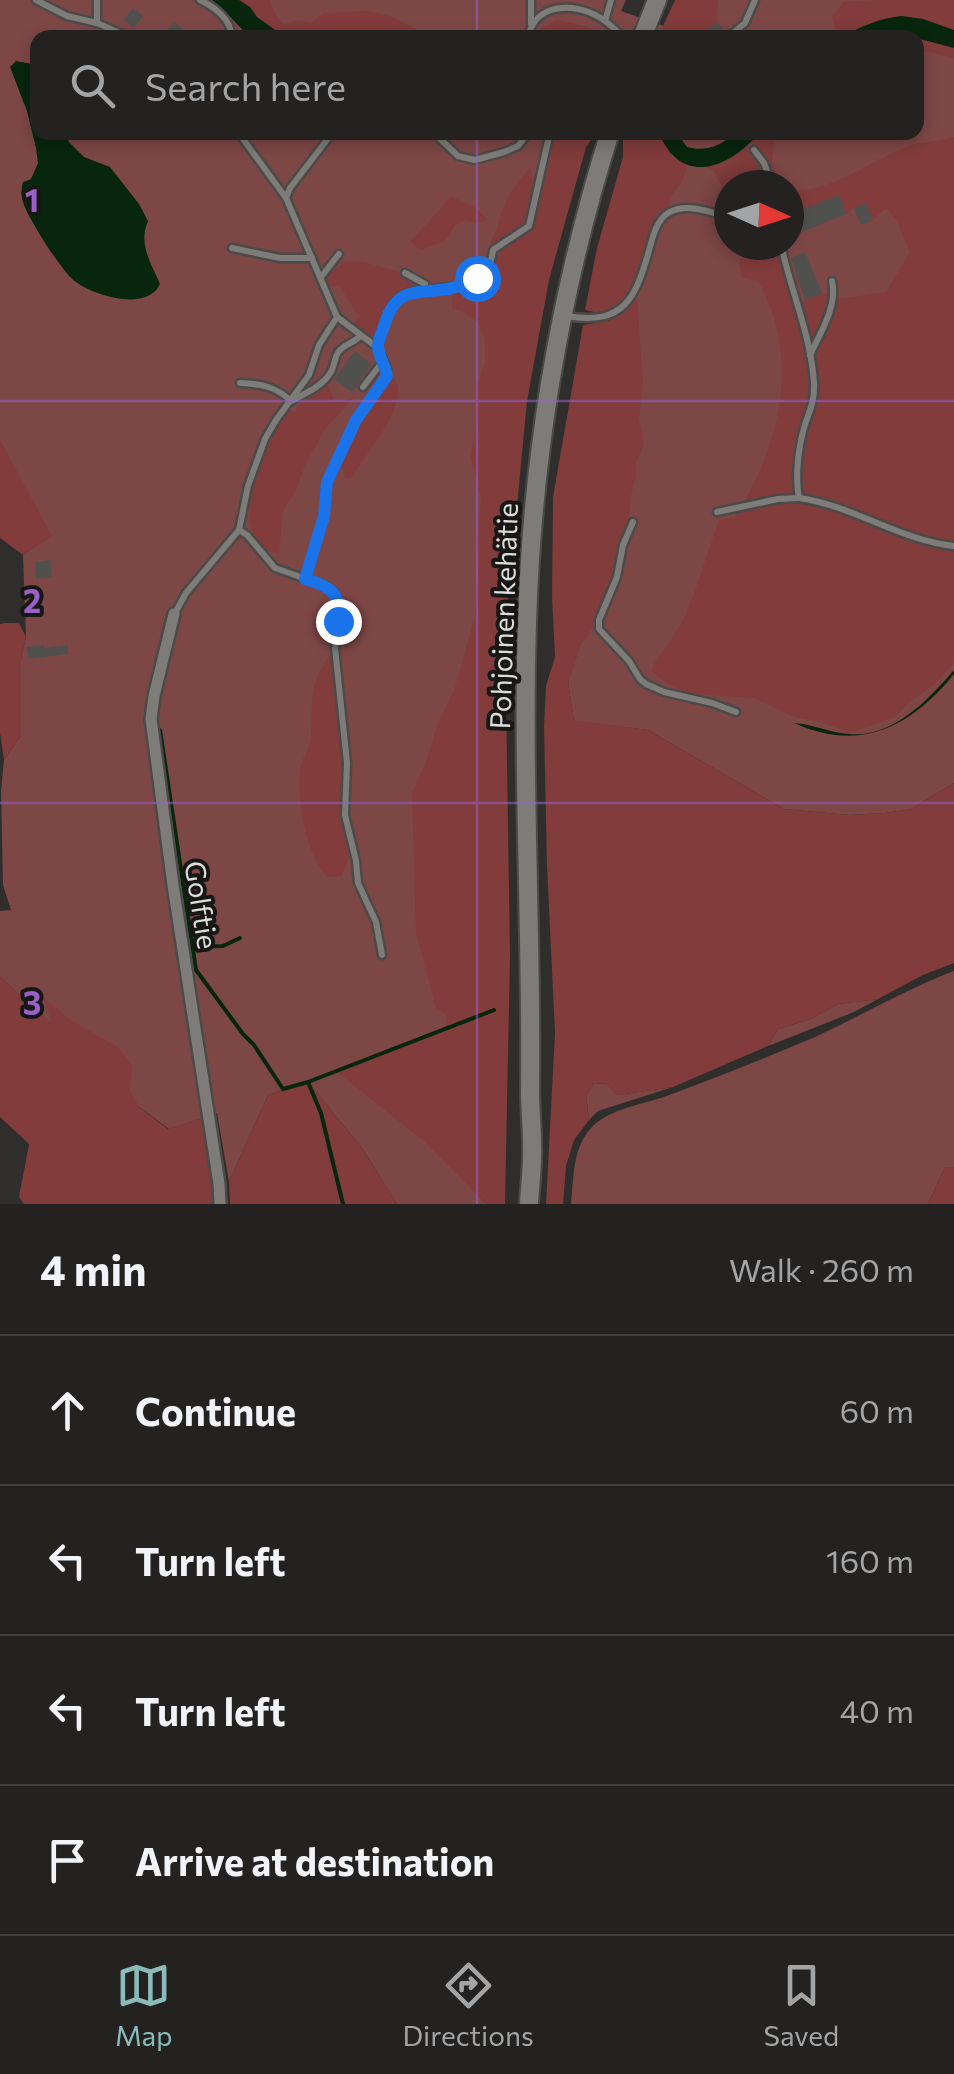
<!DOCTYPE html>
<html lang="en">
<head>
<meta charset="utf-8">
<style>
  :root { --surface:#232221; --page:#2b2a2a; --text:#f1f3f6; --muted:#a3a4a5; --line:#403f3f; --accent:#8bbbb9 }
  body { margin:0; font-family:Commissioner,sans-serif; background:var(--page); color:var(--text) }
  .compass { position:absolute; left:714px; top:170px; width:90px; height:90px; border-radius:50%; background:var(--surface); box-shadow:0 5px 15px #0003; rotate:93deg }
  .stop { position:absolute; width:30px; height:30px; margin:-22px; border:8px solid #1a73e8; border-radius:50%; background:#fff }
  .stop.end { background:#1a73e8; border-color:#fff; box-shadow:0 2px 10px #0008 }
  .list { margin:0; padding:0; list-style:none }
  h2 { display:flex; justify-content:space-between; align-items:center; height:130px; margin:0; padding:0 40px; font-size:42px }
  h2 small { font-size:32px; font-weight:400; color:var(--muted) }
  .list li { display:grid; grid-template-columns:65px 1fr auto; gap:30px; align-items:center; box-sizing:border-box; height:150px; padding:0 40px; border-top:2px solid var(--line) }
  .list b { display:block; font-size:38px; white-space:nowrap }
  .list em { font-size:32px; font-style:normal; color:var(--muted) }
  .icon { flex:none; width:55px; height:55px; fill:none; stroke:currentColor; stroke-width:2; stroke-linecap:round; stroke-linejoin:round }
  .map { position:relative; flex:none; width:954px; height:1204px; overflow:hidden }
  .search { position:absolute; background:var(--surface); box-shadow:0 5px 15px #0003; left:30px; right:30px; top:30px; height:110px; display:flex; align-items:center; gap:25px; box-sizing:border-box; padding:0 35px; border-radius:20px; color:var(--muted); font-size:38px }
  .sheet { height:730px; background:var(--surface) }
  nav { display:flex; justify-content:space-around; align-items:center; box-sizing:border-box; height:140px; border-top:2px solid var(--line); background:var(--surface); font-size:28px; color:var(--muted) }
  nav a { display:grid; justify-items:center; gap:5px }
  nav .on { color:var(--accent) }
  .map>svg:first-child { display:block }
</style>
</head>
<body>
<div class="map">
<svg width="954" height="1204" viewBox="0 0 954 1204">
  <rect width="100%" height="100%" fill="#2f2e2c"/>
  <g fill="#7d4746" fill-rule="evenodd">
    <path d="M0 0H626L621 11 687 34 705 0H954V783L911 809 885 813 849 815 784 809 648 730 574 721 568 682 581 642 622 275 678 136 677 133 916 132V38H38V132L575 133 512 316 451 1027 426 1142 487 1204H397L362 1148 308 1082 268 1095 229 1182 217 1113 169 1129 99 1077 54 1026 0 977V911L11 910 3 885 1 791 4 760 21 736V659L26 637 23 555 51 536 0 479ZM729 185H789V245H729Z"/>
    <path d="M954 971V1167H945L928 1204H571C574 1176 572 1146 594 1125 614 1107 647 1104 672 1094 715 1078 758 1061 801 1043 853 1021 901 991 954 971Z"/>
    <polygon points="878,999 854,1012 768,1046 778,1029 811,1019 838,1004"/>
    <polygon points="594,1083 607,1084 618,1095 673,1087 598,1111 589,1120 586,1095"/>
  </g>
  <g fill="#813c3b">
    <path d="M239 0H269L277 17 283 24 299 20 311 23 324 13 367 11 390 16 431 37H293C281 33 267 27 257 17 250 11 247 5 239 0Z"/>
    <polygon points="675,0 718,0 717,22 700,37 662,38 663,26"/>
    <path d="M881 0H954V30C900 12 891 15 841 37L835 28 832 17 843 2Z"/>
    <polygon points="556,20 577,24 618,37 535,37 541,29"/>
    <polygon points="917,38 954,48 954,58 917,49"/>
    <polygon points="552,133 596,133 586,147 549,280 527,401 505,632 510,956 505,1204 487,1204 425,1142 336,1071 435,1033 446,1025 446,1014 436,1009 416,932 412,793 425,764 438,724 455,688 475,616 478,573 477,538 481,500 471,457 477,417 476,387 485,363 485,339 478,322 462,311 452,308 452,292 473,285 488,276 502,249 531,231"/>
    <path d="M623 133H659L673 158 687 163C686 168 685 174 683 179 680 186 673 191 671 198 670 201 670 204 669 206 666 215 656 222 651 232 636 262 636 325 585 310L597 248 623 157Z"/>
    <polygon points="759,133 775,133 772,162 779,185 775,185 762,153 750,142"/>
    <path d="M954 137V663L934 685 909 702 895 717 849 733 822 722 795 717 754 698 693 694 676 688 660 678 651 670C661 651 676 636 685 616 699 585 707 551 720 519L734 518C780 449 802 356 758 281L742 278 739 261 753 245 776 247 795 310 805 300 822 293 838 299 886 292 910 252 897 221 886 208 873 220 865 203 854 208 846 214 839 195 789 215V189C827 196 872 160 907 147 922 141 939 142 954 137Z"/>
    <path d="M744 146 764 170 753 185H729V200L713 170 706 167C721 165 735 158 744 146Z"/>
    <path d="M530 168C537 188 531 205 527 225L493 245 490 242C498 229 500 216 505 203 511 190 520 178 530 168Z"/>
    <path d="M451 197C467 202 477 207 487 220L477 223 465 220 455 225 445 241 421 250 410 242Z"/>
    <path d="M344 262H363L397 271 420 287C389 295 388 307 379 335L374 338 353 324 359 317 339 285 329 288 325 277Z"/>
    <polygon points="637,297 643,384 639,418 644,444 636,462 636,476 631,495 629,523 614,577 598,618 586,639 581,643 568,682 574,720 648,730 784,809 849,815 885,813 911,809 954,783 954,963 923,975 878,999 838,1004 811,1019 778,1029 768,1046 673,1087 618,1095 607,1084 594,1083 586,1095 589,1120 574,1140 566,1166 563,1204 546,1204 555,1033 547,866 544,726 546,686 555,657 552,596 553,497 583,325 611,320"/>
    <path d="M390 371C390 373 397 384 398 385 402 412 365 456 351 478H345L340 456 351 431 368 405 388 380Z"/>
    <path d="M324 383 329 387 334 401 340 402 354 397 325 429 305 465 296 490 283 510 279 554C229 544 254 467 271 436 276 427 282 418 288 409L295 412 304 397Z"/>
    <polygon points="0,440 52,536 23,555 0,538"/>
    <polygon points="5,623 19,623 26,637 21,659 21,736 4,760 0,733 0,624"/>
    <path d="M330 655 342 758 341 820 350 855 342 876 328 877C305 855 296 798 301 766 303 756 310 748 311 737 313 702 308 685 330 655Z"/>
    <polygon points="0,977 52,1024 43,997 69,1019 119,1048 132,1066 130,1091 139,1107 168,1129 202,1118 211,1156 216,1204 24,1204 19,1197 29,1144 0,1117"/>
    <polygon points="308,1082 362,1148 397,1204 230,1204 229,1182 268,1095"/>
    <polygon points="945,1167 954,1167 954,1204 928,1204"/>
  </g>
  <g fill="#08260e">
    <path d="M212 0H239L250 7 257 17 275 30 293 37H250C237 25 227 12 212 0Z"/>
    <path d="M902 16 923 19 954 30V48L916 38 843 37C861 26 881 18 902 16Z"/>
    <path d="M16 61 37 65 38 132 64 133 69 142 84 157 110 167 139 204 148 221C138 244 151 263 160 284 147 312 95 296 76 282 63 274 29 219 24 205 21 197 21 189 23 182L31 179 38 163 36 148 27 111 10 67Z"/>
    <path d="M659 133H677L687 147C705 152 722 146 734 133H759C729 169 681 187 659 133Z"/>
    <path d="M954 670V674C911 727 860 753 794 723 813 724 830 733 849 734 893 738 928 700 954 670Z"/>
  </g>
  <g fill="none" stroke-linecap="round" stroke-linejoin="round">
    <g stroke="#08260e" stroke-width="4">
      <polyline points="160,730 196,970 243,1034 254,1045 283,1089 308,1082 321,1113 343,1204"/>
      <polyline points="192,947 223,946 240,938"/>
      <polyline points="308,1082 494,1010"/>
    </g>
  </g>
  <g fill="#50514e">
    <polygon points="133,8 143,16 134,28 124,20"/>
    <polygon points="174,22 193,38 161,38"/>
    <polygon points="717,22 725,31 717,38 700,38"/>
    <polygon points="839,195 846,214 789,237 789,215"/>
    <polygon points="866,203 873,220 861,225 854,208"/>
    <polygon points="805,252 822,293 805,300 791,258"/>
    <polygon points="355,351 372,364 352,392 334,379"/>
    <polygon points="50,560 52,577 36,579 35,562"/>
    <polygon points="44,645 44,648 68,645 68,654 29,659 27,647"/>
  </g>
  <g fill="none" stroke-linecap="round" stroke-linejoin="round">
    <defs>
      <g id="service">
        <polyline points="36,0 67,16 97,23 131,38"/>
        <polyline points="97,0 97,23"/>
        <path d="M200 0C216 8 231 19 232 38"/>
        <polyline points="531,0 531,24"/>
        <polyline points="605,21 611,0"/>
        <path d="M528 38C534 3 573 2 599 17 608 22 616 30 624 38"/>
        <polyline points="727,38 745,23 755,0"/>
        <polyline points="433,132 458,156 475,160 504,152 518,146 529,132"/>
        <polyline points="754,150 764,163 772,185"/>
        <polyline points="755,185 766,171"/>
        <polyline points="286,198 290,188 333,132"/>
        <path d="M781 245C791 291 811 336 814 383 815 402 809 411 804 428 798 449 795 478 799 498 855 506 898 540 954 546"/>
        <polyline points="232,248 280,258 312,258"/>
        <polyline points="405,273 425,284"/>
        <polyline points="321,277 339,254"/>
        <path d="M566 316C625 326 636 298 650 247 653 236 657 220 668 213 687 202 711 212 729 218"/>
        <polyline points="337,317 378,348"/>
        <path d="M810 355C820 333 838 306 832 281"/>
        <path d="M240 383C261 384 275 386 291 401 304 394 323 386 331 372 335 365 334 356 340 350 347 343 354 343 360 336"/>
        <polyline points="363,387 383,361"/>
        <polyline points="717,512 778,499 799,498"/>
        <polyline points="633,522 623,545 617,577 599,620 599,629 629,661 640,679 646,684 664,692 712,703 736,712"/>
        <polyline points="239,530 247,535 275,568 326,586 334,593 338,600 340,609 335,648 347,763 345,815 356,861 358,883 376,922 382,955"/>
        <path d="M305 579 324 516 327 482 356 420 387 376V369L378 348C382 332 386 307 400 297 429 278 487 304 493 250L529 226 550 132"/>
        <polyline points="175,613 186,593 239,530 248,486 265,439 276,420 309,375 319,345 337,317 286,198 238,132"/>
      </g>
      <polyline id="minor" points="174,614 154,696 151,719 173,885 219,1184 220,1204"/>
      <g id="secondary">
        <polyline points="642,38 657,0"/>
        <path d="M529 1204C530 1184 533 1164 532 1144 532 1126 530 1109 530 1091 532 935 522 779 527 623 532 457 560 291 610 132"/>
      </g>
    </defs>
    <use href="#service" stroke="#4b4a48" stroke-width="11"/>
    <use href="#minor" stroke="#4b4a48" stroke-width="16"/>
    <use href="#secondary" stroke="#4b4a48" stroke-width="22"/>
    <use href="#service" stroke="#7d7c79" stroke-width="6"/>
    <use href="#minor" stroke="#7d7c79" stroke-width="11"/>
    <use href="#secondary" stroke="#7d7c79" stroke-width="18"/>
  </g>
  <g fill="none" stroke-linecap="round" stroke-linejoin="round">
    <path stroke="#1a73e8" stroke-width="12" d="M338 621C342 593 330 586 305 579L324 516 327 482 356 420 387 376C386 366 378 356 378 346 378 340 383 330 385 323 397 286 416 294 448 289 458 287 468 283 477 278"/>
  </g>
  <path fill="none" stroke="#9961c8" stroke-width="2.5" stroke-opacity="0.55" d="M477 0V38M477 132V1204M0 401H954M0 803H954"/>
  <g text-anchor="middle" stroke-width="8" stroke-linejoin="round" paint-order="stroke">
    <g font-size="28" fill="#dedddc" stroke="#171715">
      <text transform="translate(504 616) rotate(-88)" y="10">Pohjoinen kehätie</text>
      <text transform="translate(201 905) rotate(81)" y="10">Golftie</text>
    </g>
  </g>
  <g font-size="32" text-anchor="middle" font-weight="bold" fill="#9961c8" stroke="#171715" stroke-width="8" stroke-linejoin="round" paint-order="stroke">
    <text x="32" y="212">1</text>
    <text x="32" y="613">2</text>
    <text x="32" y="1015">3</text>
  </g>
</svg>
<svg class="compass" viewBox="-18 -18 36 36"><path d="M0-13l5 13h-10z" fill="#e53935"/><path d="M0 13l5-13h-10z" fill="#a3a4a5"/></svg>
<div class="stop" style="left:477px;top:278px"></div>
<div class="stop end" style="left:338px;top:621px"></div>
<div class="search"><svg class="icon" aria-label="search" viewBox="0 0 24 24"><circle cx="10" cy="10" r="6"/><path d="M15 15l6 6"/></svg>Search here</div>
</div>
<section class="sheet">
<h2>4 min<small>Walk · 260 m</small></h2>
<ul class="list">
<li><svg class="icon" aria-label="ahead" viewBox="0 0 24 24"><path d="M12 20V5M6 11l6-6 6 6"/></svg><div><b>Continue</b></div><em>60 m</em></li>
<li><svg class="icon" aria-label="left" viewBox="0 0 24 24"><path d="M17 20v-9H6M10 6l-5 5 5 5"/></svg><div><b>Turn left</b></div><em>160 m</em></li>
<li><svg class="icon" aria-label="left" viewBox="0 0 24 24"><path d="M17 20v-9H6M10 6l-5 5 5 5"/></svg><div><b>Turn left</b></div><em>40 m</em></li>
<li><svg class="icon" aria-label="arrive" viewBox="0 0 24 24"><path d="M6 21V4h12l-3 4 3 4H6"/></svg><div><b>Arrive at destination</b></div></li>
</ul>
</section>
<nav>
<a class="on"><svg class="icon" aria-label="map" viewBox="0 0 24 24"><path d="M3 6l6-2 6 2 6-2v14l-6 2-6-2-6 2zM9 4v14M15 6v14"/></svg>Map</a>
<a><svg class="icon" aria-label="directions" viewBox="0 0 24 24"><path d="M12 3l9 9-9 9-9-9zM9 14v-3h6M13 9l2 2-2 2"/></svg>Directions</a>
<a><svg class="icon" aria-label="saved" viewBox="0 0 24 24"><path d="M7 4h10v16l-5-4-5 4z"/></svg>Saved</a>
</nav>
</body>
</html>
